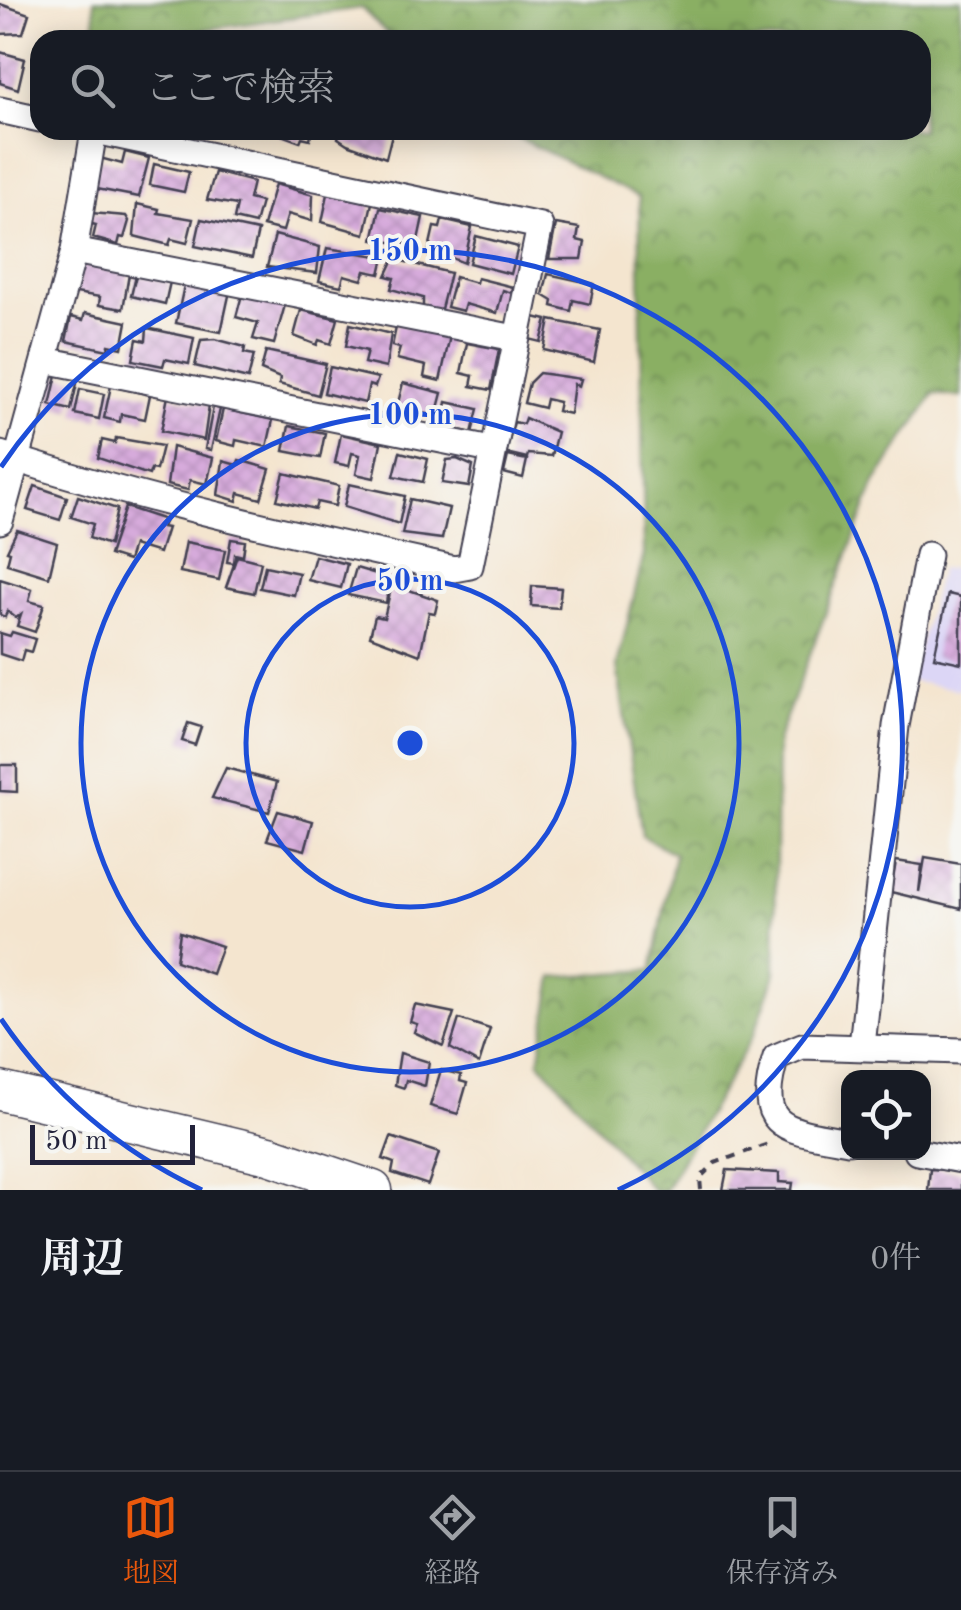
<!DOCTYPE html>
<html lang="ja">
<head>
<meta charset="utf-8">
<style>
  :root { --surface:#171b24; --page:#20242c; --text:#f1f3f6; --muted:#9ea1a6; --line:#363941; --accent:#ea580c }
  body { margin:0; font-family:"Old Standard TT","Noto Serif JP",serif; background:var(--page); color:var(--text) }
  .controls { position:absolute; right:30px; bottom:30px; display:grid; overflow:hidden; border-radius:20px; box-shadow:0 5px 25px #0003 }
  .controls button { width:90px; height:90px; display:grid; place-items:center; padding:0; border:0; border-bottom:2px solid var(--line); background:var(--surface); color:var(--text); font:50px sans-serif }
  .scale { position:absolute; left:30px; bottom:25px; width:165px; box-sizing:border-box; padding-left:10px; border:5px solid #22223b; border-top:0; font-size:28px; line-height:35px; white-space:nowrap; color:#22223b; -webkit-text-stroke:8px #f6f6f2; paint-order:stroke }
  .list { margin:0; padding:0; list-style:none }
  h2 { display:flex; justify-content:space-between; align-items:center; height:130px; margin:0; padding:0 40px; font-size:42px }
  h2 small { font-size:32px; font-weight:400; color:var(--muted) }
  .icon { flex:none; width:55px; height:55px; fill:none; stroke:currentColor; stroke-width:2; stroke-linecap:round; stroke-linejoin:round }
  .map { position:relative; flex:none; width:961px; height:1190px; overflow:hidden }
  .search { position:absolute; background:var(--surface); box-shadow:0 5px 25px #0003; left:30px; right:30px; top:30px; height:110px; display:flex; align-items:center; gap:25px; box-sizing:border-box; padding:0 35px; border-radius:30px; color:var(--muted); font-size:38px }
  .sheet { height:280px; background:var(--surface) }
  nav { display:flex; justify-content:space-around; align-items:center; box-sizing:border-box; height:140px; border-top:2px solid var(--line); background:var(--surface); font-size:28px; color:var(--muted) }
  nav a { display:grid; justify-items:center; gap:5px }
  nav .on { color:var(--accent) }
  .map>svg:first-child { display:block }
</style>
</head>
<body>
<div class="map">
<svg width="961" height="1190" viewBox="0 0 961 1190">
  <defs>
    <pattern id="forest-crowns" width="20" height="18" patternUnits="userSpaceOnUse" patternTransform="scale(2.5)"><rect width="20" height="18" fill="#8aaf64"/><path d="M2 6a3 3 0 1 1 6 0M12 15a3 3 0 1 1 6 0" fill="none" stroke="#708e54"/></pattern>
    <pattern id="building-cross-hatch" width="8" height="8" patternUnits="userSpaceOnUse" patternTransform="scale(2.5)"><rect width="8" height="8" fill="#d7abdc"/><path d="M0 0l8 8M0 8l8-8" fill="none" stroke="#b893be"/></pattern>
  </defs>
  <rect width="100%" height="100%" fill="#f6f6f2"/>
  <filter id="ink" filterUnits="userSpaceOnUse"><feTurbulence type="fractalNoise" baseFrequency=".01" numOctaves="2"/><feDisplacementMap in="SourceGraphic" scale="20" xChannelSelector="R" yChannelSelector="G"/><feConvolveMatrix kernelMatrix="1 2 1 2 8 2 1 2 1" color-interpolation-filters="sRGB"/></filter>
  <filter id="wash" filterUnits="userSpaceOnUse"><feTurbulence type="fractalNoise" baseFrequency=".0048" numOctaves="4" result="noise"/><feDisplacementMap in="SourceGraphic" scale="40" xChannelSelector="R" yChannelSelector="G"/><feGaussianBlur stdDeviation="2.25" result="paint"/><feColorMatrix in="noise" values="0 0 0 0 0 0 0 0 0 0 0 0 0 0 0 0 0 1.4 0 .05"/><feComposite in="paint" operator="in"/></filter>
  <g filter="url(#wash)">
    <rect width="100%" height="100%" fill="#f4e5cf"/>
    <polygon fill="#dcd6f6" points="961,568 961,690 910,681 940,569"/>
    <polygon fill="url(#forest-crowns)" stroke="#566850" stroke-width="2.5" points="94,0 961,0 961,397 934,394 875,483 777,741 775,975 754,1034 665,1190 653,1190 539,1061 553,977 652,970 675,854 642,836 617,666 644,554 639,197 502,130 921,130 921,40 394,40 361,8 128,40 96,40"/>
    <g id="blocks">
      <g fill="url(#building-cross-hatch)">
        <polygon points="0,4 29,14 23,33 0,34"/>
        <polygon points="0,52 25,59 18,89 0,83"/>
        <polygon points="268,130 312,130 310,139 302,137 300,142"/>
        <polygon points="340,130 393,130 386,158 347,144 338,138"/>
        <polygon points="125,152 149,158 139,197 92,188 100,158 122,164"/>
        <polygon points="154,164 189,172 184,192 150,185"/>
        <polygon points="215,172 253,182 249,199 261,202 255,224 234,219 237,205 207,200"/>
        <polygon points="275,184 313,195 312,221 288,214 283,231 263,226"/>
        <polygon points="328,194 372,203 365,234 322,222"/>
        <polygon points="137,204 159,209 158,213 193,219 187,243 171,239 169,245 134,236"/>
        <polygon points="380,208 423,217 417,245 373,240"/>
        <polygon points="91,213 126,216 129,221 124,238 120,237 118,245 93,238 96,225 92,224"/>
        <polygon points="201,219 258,231 252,258 195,246"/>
        <polygon points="442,220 472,227 464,263 429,249 434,227 440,228"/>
        <polygon points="556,224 579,228 577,240 585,242 582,259 549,259"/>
        <polygon points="275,235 320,247 317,273 267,267"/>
        <polygon points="476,236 518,247 511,274 469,263"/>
        <polygon points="327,248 384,257 380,274 365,271 362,280 344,275 341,286 319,281"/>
        <polygon points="394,259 450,273 440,313 423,309 423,298 391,289 394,278 386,276"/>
        <polygon points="81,265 129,274 123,309 99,305 100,297 76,293"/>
        <polygon points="548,274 594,284 590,304 573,300 571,311 552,306 553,301 543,295"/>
        <polygon points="136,275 170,282 165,304 131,296"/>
        <polygon points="455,277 476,283 477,278 513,287 512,293 503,290 497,313 465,304 463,311 447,307"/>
        <polygon points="185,281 230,291 221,332 176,323"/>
        <polygon points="242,295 285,305 274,344 253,339 258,323 236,317"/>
        <polygon points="301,310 338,319 331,344 319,340 317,345 294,336"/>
        <polygon points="85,313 127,322 122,348 109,345 108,350 66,341 71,317 83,320"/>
        <polygon points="534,317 547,320 541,342 529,339"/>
        <polygon points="550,320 600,330 594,362 544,350"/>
        <polygon points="397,323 450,336 440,381 424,377 426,366 397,359 400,348 392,346"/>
        <polygon points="350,324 391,334 386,368 364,363 367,351 346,346"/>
        <polygon points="147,328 194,338 189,364 165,359 163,366 133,360 137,339 146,341"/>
        <polygon points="215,339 245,347 244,353 254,355 248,379 195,366 201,340"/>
        <polygon points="467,343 499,349 491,390 471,386 473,376 461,373"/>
        <polygon points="266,351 326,364 318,395 279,384 280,378 261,370"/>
        <polygon points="330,367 378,378 375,387 369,385 365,403 324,393"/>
        <polygon points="539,373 581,379 579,386 574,384 570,414 557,411 559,402 546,399 544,408 524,403 529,383"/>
        <polygon points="57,375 78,379 71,410 50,405"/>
        <polygon points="403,383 442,393 436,416 397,407"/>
        <polygon points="111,386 150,395 145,419 121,414 120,422 104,418"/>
        <polygon points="80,389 104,394 99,419 75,414"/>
        <polygon points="168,396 209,405 204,440 161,431"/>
        <polygon points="447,402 478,409 472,433 442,426"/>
        <polygon points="213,407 220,409 211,450 205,449"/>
        <polygon points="223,409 273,420 267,447 236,440 235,446 216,441"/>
        <polygon points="525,418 557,432 551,456 528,454 527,458 506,453 514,422 523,424"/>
        <polygon points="289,426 325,433 320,458 284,451"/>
        <polygon points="341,434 381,443 374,478 356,474 360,455 352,453 349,466 335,463"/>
        <polygon points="116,438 162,446 156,470 151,469 149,475 98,458 102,440 115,443"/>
        <polygon points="172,447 213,458 207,484 190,480 188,490 167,485"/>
        <polygon points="400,452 428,459 423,482 394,476"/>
        <polygon points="508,456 527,460 523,478 504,473"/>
        <polygon points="457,459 473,466 469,487 442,483 447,460"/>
        <polygon points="239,460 270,469 261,499 239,493 237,501 218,495 223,461 237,465"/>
        <polygon points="284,473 339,486 335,506 317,502 315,509 277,500"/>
        <polygon points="349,484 405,496 399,524 344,507"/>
        <polygon points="35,486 67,497 60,520 27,510"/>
        <polygon points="78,496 117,509 109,545 89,538 93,524 71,517"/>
        <polygon points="410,499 449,508 442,539 402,534"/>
        <polygon points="125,507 165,520 162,527 167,528 159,553 133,545 128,561 109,555"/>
        <polygon points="17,530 57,543 49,577 7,564 10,552 7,551"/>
        <polygon points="231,539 245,541 243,556 235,554 234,563 227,562"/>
        <polygon points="186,542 225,550 219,580 180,572"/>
        <polygon points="237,556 261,562 254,593 226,587"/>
        <polygon points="315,556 347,564 341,588 308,580"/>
        <polygon points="265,566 299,573 294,595 260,588"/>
        <polygon points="356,568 390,578 386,603 348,595"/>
        <polygon points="0,579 32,589 29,601 44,605 35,632 17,626 21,614 16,618 7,611 5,617 0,615"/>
        <polygon points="392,584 438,600 435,613 429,612 420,655 370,636 375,616 384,618"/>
        <polygon points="532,586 561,588 559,608 531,606"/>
        <polygon points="948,594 961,597 961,663 934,657"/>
        <polygon points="12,632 35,639 31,652 24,650 21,661 0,654 0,633 10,636"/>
        <polygon points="188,723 201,727 195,745 182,741"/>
        <polygon points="0,765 17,765 17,792 0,791"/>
        <polygon points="226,768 277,782 269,812 212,798"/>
        <polygon points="278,811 313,821 305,850 267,840"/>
        <polygon points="925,858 961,864 961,909 891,892 896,861 922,865 919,892"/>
        <polygon points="180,932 222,946 212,974 176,961"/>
        <polygon points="415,1005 454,1013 443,1046 414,1032 417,1024 410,1022"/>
        <polygon points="459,1019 490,1029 479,1064 450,1048"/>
        <polygon points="400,1053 429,1062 425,1086 406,1080 404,1088 395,1085"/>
        <polygon points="441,1070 461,1075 460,1081 467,1083 458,1114 430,1106"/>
        <polygon points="391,1137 439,1153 428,1185 392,1173 394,1163 383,1159"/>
        <polygon points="930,1169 961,1171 961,1190 928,1190"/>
        <polygon points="727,1170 779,1173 779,1182 793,1183 792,1190 723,1190"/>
      </g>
    </g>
  </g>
  <g filter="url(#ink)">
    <use href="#blocks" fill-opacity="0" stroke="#423f51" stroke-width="2.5"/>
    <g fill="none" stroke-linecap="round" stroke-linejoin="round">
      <defs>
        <g id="minor">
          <polyline points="0,110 40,119"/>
          <polyline points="74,251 515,338"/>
          <polyline points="45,360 491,450"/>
          <path d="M0 454C149 502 301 536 454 569L470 566 540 226 91 130"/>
          <polyline points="0,521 74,251 94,131"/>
          <polyline points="862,1046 896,726 928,555"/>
          <path d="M848 1141C787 1130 753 1130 776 1057L802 1046 961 1051"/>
          <polyline points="917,1152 961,1160"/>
        </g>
        <polyline id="highway" points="0,1091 269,1155 373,1190"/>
      </defs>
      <use href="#minor" stroke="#423f51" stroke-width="29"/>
      <use href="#highway" stroke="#423f51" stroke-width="41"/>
      <polyline stroke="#423f51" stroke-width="4" stroke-dasharray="8 8" stroke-linecap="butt" points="701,1190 700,1178 715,1163 768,1144"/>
      <use href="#minor" stroke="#fff" stroke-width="25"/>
      <use href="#highway" stroke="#fff" stroke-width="38"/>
    </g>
  </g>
  <g fill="none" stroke="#1d4ed8" stroke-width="5">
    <circle cx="410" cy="743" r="164"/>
    <circle cx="410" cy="743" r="329"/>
    <path d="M202 1190A493 493 0 0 1 1 1019M1 467A493 493 0 1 1 618 1190"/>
  </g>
  <circle cx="410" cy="743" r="15" fill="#1d4ed8" stroke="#f6f6f2" stroke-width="5"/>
  <g font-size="30" text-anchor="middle" font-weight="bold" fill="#1d4ed8" stroke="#f6f6f2" stroke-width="8" stroke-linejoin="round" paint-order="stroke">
    <text x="410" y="260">150 m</text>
    <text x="410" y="424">100 m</text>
    <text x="410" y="590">50 m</text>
  </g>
</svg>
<div class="controls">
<button><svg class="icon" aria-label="locate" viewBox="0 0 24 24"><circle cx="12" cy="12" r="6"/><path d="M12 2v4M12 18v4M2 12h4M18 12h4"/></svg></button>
</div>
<div class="scale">50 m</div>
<div class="search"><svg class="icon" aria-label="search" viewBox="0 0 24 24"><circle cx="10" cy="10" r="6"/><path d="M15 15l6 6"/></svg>ここで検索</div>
</div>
<section class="sheet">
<h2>周辺<small>0件</small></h2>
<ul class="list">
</ul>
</section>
<nav>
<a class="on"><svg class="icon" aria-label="map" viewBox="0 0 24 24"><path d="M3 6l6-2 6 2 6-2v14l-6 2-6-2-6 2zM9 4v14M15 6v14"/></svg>地図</a>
<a><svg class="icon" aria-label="directions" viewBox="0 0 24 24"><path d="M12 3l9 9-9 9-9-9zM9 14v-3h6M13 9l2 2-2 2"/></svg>経路</a>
<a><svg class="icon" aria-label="saved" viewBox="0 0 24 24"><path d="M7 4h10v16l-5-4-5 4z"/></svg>保存済み</a>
</nav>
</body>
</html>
